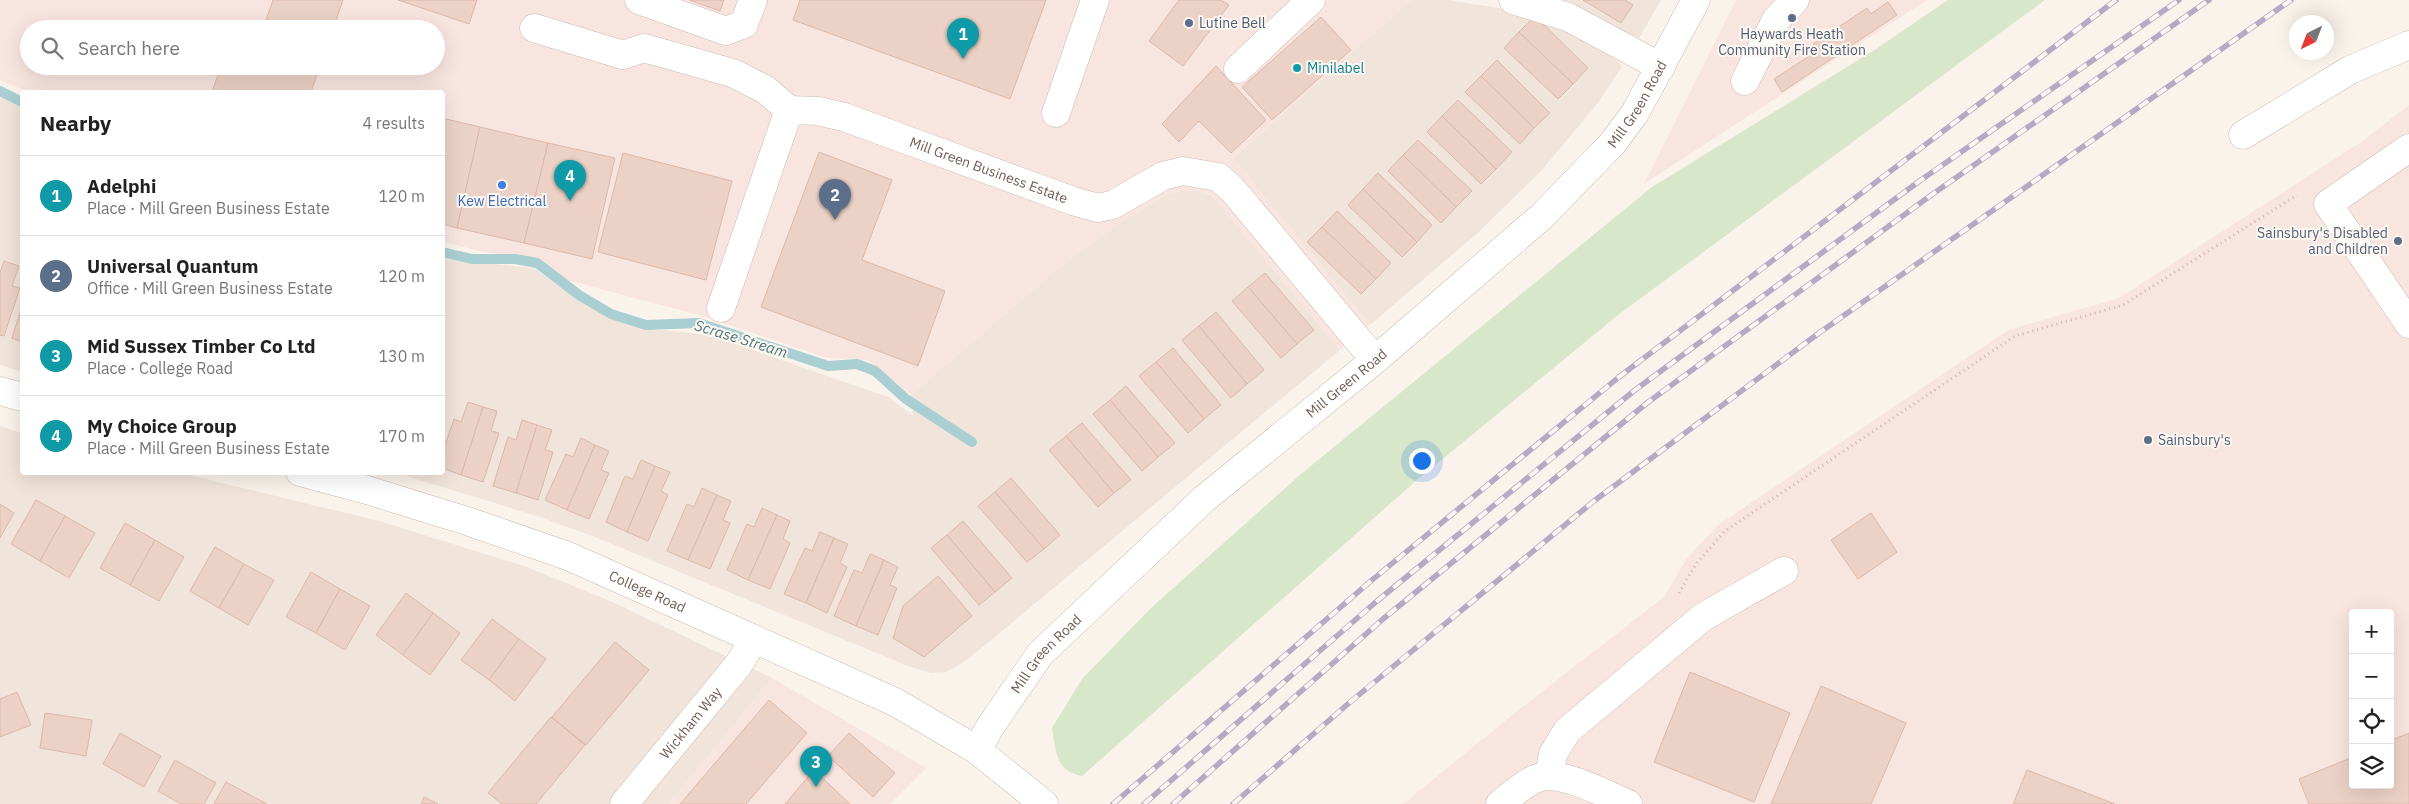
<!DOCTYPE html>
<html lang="en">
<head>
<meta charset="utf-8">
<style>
  :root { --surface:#fff; --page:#f6f6f6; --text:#222; --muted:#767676; --line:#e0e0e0; --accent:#d47060 }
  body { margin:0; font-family:"IBM Plex Sans",sans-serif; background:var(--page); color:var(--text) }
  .controls { position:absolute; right:15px; bottom:15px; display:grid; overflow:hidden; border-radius:5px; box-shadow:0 5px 20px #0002 }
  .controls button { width:45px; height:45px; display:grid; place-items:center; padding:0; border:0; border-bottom:1px solid var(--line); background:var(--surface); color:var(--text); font:25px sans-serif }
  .compass { position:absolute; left:2289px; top:15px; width:45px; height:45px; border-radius:50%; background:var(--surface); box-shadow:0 5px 20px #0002; rotate:222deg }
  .you { position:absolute; left:1421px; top:460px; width:18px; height:18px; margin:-12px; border:4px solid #fff; border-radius:50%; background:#1a73e8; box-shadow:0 0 0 8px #1a73e833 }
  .badge { display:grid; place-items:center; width:32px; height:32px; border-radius:50%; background:var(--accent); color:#fff; font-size:16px; font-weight:700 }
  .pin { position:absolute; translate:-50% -41px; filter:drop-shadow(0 1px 2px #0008) }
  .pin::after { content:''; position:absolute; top:26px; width:18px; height:15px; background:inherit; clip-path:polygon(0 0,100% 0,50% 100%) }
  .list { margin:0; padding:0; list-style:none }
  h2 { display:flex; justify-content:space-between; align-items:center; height:65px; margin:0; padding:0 20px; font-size:21px }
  h2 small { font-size:16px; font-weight:400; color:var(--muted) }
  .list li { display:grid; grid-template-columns:32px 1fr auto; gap:15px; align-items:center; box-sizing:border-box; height:80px; padding:0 20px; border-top:1px solid var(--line) }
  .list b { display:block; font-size:19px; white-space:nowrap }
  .list p { margin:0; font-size:16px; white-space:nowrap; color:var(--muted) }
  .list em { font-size:16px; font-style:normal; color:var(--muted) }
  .icon { flex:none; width:28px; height:28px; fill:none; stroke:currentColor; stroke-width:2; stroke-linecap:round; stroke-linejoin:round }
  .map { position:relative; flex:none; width:2409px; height:804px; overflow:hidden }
  .search { position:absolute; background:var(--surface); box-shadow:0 5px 20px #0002; left:20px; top:20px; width:425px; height:55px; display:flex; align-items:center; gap:12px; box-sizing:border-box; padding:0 18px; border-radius:28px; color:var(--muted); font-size:19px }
  .panel { position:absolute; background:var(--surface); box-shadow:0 5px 20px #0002; left:20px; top:90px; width:425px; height:385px; border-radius:5px }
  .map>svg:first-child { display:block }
</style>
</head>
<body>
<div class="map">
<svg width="2409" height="804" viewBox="0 0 2409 804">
  <rect width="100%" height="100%" fill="#faf3eb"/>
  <g fill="#f1e4da">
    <polygon points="1411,0 1448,0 1537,14 1591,38 1622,66 1598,103 1541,171 1481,230 1370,325 1233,158"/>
    <polygon points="1560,0 1661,0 1639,38"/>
    <polygon points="0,96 22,108 22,372 0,365"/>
    <polygon points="1184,190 1200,191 1213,197 1340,350 996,636 964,662 946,672 931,673 908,666 595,537 540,517 397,473 442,472 443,259 533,268 590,307 644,328 709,335 888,397 913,416 911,395 1067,261 1125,219 1167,195"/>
    <polygon points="0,426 22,433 22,472 181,473 379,521 524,566 608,600 772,678 669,804 0,804"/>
  </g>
  <g fill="#f9e5e0" fill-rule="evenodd">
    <path d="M0 0H1411L1233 158 1370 325 1340 350 1213 197 1200 191 1184 190 1167 195 1125 219 1067 261 911 395 868 360 827 358 699 315 559 278 538 258 484 252 443 242 442 92H28L0 80ZM29 29H436V66H29Z"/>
    <polygon points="1736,0 1927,0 1644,184"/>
    <path d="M2409 105V804H1403L1521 708 1664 597 1687 558 1718 525 2008 330 2119 298 2361 142ZM2353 613H2390V785H2353Z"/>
    <polygon points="772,678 926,768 890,804 669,804"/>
  </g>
  <path fill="#d8e6ca" d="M1948 0H2045L1618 315 1417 480 1082 776C1055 771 1056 751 1052 728L1082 679 1151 608 1301 474 1652 187 1876 49Z"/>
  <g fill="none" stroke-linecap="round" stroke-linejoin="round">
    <g stroke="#a9cfd2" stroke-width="10">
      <polyline points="0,91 22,102"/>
      <polyline points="442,252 472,259 515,259 537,263 579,295 611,314 646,325 699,323 828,366 857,364 875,371 906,399 972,442"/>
    </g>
  </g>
  <g fill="#ecd2c6" stroke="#ddb8a8">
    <polygon points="273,0 343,0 333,29 263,29"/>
    <polygon points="398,0 477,0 469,24"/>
    <polygon points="689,0 724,0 720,11"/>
    <polygon points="800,0 1046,0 1010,99 793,20"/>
    <polygon points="1179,0 1221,0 1229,5 1183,66 1149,41"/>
    <polygon points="1583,0 1625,0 1633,5 1621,23"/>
    <polygon points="1888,2 1897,15 1782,92 1774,79 1817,51 1813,44 1867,8 1871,14"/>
    <polygon points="1535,16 1588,68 1573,84 1519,32"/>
    <polygon points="1321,17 1351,50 1272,120 1242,87"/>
    <polygon points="1519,32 1573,84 1558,99 1504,48"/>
    <polygon points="1497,60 1550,113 1534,128 1481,76"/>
    <polygon points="221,66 320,66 311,92 212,92"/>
    <polygon points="1216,66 1266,120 1231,153 1199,121 1179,142 1162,124"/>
    <polygon points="1481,76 1534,128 1520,144 1465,92"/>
    <polygon points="1458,100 1512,152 1496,169 1442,116"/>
    <polygon points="1442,116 1496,169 1481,184 1427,132"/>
    <polygon points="442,118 480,127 457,228 442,224"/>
    <polygon points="480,127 548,143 524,243 457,228"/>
    <polygon points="1418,140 1472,191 1456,207 1403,155"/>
    <polygon points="548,143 615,158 592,259 524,243"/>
    <polygon points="819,152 892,180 862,260 945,291 918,366 761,307"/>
    <polygon points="623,153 732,181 706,280 598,252"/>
    <polygon points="1403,155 1456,207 1441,223 1388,171"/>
    <polygon points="1378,173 1432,225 1417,242 1363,189"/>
    <polygon points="1363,189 1417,242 1402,257 1348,205"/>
    <polygon points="1337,211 1391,263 1376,279 1322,227"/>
    <polygon points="1322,227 1376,279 1361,294 1307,242"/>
    <polygon points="4,261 19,266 12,286 20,288 4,336 0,335 0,273"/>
    <polygon points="1265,273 1314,330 1297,344 1248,287"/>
    <polygon points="1248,287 1297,344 1281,358 1232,301"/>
    <polygon points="22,306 22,342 12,338"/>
    <polygon points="1216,312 1264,370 1247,384 1199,326"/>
    <polygon points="1199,326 1247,384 1231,398 1182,340"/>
    <polygon points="1173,348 1221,405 1204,419 1156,362"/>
    <polygon points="1156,362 1204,419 1188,433 1139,376"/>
    <polygon points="1126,386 1175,443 1158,457 1110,400"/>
    <polygon points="1110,400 1158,457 1142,471 1093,414"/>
    <polygon points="468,402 483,407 461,475 442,468 442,454 454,419 461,422"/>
    <polygon points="483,407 497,411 491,431 499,433 483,482 461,475"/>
    <polygon points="522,420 537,425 516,493 493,486 508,437 516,440"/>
    <polygon points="1082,423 1131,480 1114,493 1066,436"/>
    <polygon points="537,425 552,430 545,450 553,452 538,500 516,493"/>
    <polygon points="1066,436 1114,493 1098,507 1049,450"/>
    <polygon points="581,438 595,445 567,510 545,500 566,454 573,457"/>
    <polygon points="595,445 609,451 601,470 609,473 589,519 567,510"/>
    <polygon points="641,460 655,466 627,532 606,522 625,476 633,479"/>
    <polygon points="655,466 670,472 661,491 668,495 648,541 627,532"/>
    <polygon points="1011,478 1060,535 1044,549 995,492"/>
    <polygon points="702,488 717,495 688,560 667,551 687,504 694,507"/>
    <polygon points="995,492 1044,549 1027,562 978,506"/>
    <polygon points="717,495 731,501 723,520 730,523 710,569 688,560"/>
    <polygon points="36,500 65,516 40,561 11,544"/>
    <polygon points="0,504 14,513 0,538"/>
    <polygon points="762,508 777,515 748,580 727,570 747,524 754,527"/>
    <polygon points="1871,513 1897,552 1858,579 1831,540"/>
    <polygon points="777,515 790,521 783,539 790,543 770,589 748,580"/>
    <polygon points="65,516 95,533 69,578 40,561"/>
    <polygon points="963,521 1012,578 995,592 947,535"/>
    <polygon points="125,523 155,540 130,585 100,568"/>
    <polygon points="820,532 834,538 806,603 784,594 805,548 812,551"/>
    <polygon points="947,535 995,592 979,605 931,548"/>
    <polygon points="834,538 848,544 840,563 847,567 827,613 806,603"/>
    <polygon points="155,540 184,557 159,601 130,585"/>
    <polygon points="215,547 244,564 219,608 190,591"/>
    <polygon points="870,554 884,560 856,626 834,616 854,570 862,573"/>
    <polygon points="884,560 898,567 890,585 897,588 878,635 856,626"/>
    <polygon points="244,564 274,580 248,625 219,608"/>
    <polygon points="311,572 340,589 316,633 286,617"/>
    <polygon points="938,576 972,616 924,657 893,638 903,606"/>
    <polygon points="340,589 370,606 345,650 316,633"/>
    <polygon points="406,593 433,613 403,655 376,635"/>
    <polygon points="433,613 460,633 430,675 403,655"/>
    <polygon points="492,619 519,639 489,680 461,660"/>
    <polygon points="519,639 546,659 515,701 489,680"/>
    <polygon points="615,642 649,670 586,745 552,717"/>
    <polygon points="1690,672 1790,713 1754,802 1654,762"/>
    <polygon points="1821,686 1906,723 1871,804 1771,804"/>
    <polygon points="17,692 31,725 0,737 0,699"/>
    <polygon points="769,700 807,733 746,804 680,804"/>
    <polygon points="45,713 92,720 86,756 40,748"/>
    <polygon points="551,717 585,745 536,804 502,804 488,793"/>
    <polygon points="120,733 161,756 144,787 103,764"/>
    <polygon points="849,733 895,773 873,797 828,756"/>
    <polygon points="2409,733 2409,804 2309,804 2299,779 2353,757 2353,785 2390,785 2390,741"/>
    <polygon points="175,760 216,783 204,804 181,804 158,791"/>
    <polygon points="814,770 850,804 785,804"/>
    <polygon points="2027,770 2115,804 2013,804"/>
    <polygon points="226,782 267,804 214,804"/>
    <polygon points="424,797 438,804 421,804"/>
  </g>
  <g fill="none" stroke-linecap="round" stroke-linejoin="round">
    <defs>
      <g id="minor">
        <polyline points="639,0 726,31 744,24 753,0"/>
        <polyline points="1513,0 1568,17 1661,67"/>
        <path id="s1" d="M534 28 623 55 644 48 708 66 735 74 766 90 789 110 818 111 844 117 1073 201 1098 208 1112 205 1163 176 1183 171 1218 177 1232 189 1375 360"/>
        <polyline points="1238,69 1311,0"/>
        <polyline points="1745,81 1776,20 1795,0"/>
        <polyline points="1056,113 1095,0"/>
        <polyline points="2243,135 2350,70 2409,45"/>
        <polyline points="2409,148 2328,204 2409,324"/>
        <polyline points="721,308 789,110"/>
        <polyline points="0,391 22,397"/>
        <path id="s2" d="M300 472 367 490 467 521 568 556 754 639 895 702 977 750 1044 804"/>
        <path id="s3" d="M977 750 990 727 1040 654 1204 499 1375 360 1541 217 1612 144 1635 113 1696 0"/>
        <polyline points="1549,775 1553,754 1567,731 1703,617 1784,571"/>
        <path id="s4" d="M624 804 739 664 754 639"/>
        <path d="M1500 804C1511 796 1523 784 1535 779 1559 768 1605 794 1628 804"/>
      </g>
    </defs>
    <use href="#minor" stroke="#cbbbb1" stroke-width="29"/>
    <polyline stroke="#d1b5a8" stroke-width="3" stroke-dasharray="1 4" stroke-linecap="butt" points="1679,593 1696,564 1725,531 2015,336 2123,305 2297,195"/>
    <use href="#minor" stroke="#fff" stroke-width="28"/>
    <defs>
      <g id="rail">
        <polyline points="1113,804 1372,580 1619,377 2116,0"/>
        <polyline points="1144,804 1377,601 1635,390 1921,180 2179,0"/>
        <polyline points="1173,804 1383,619 1647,403 1930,196 2209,0"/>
        <polyline points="1233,804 1349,703 1594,501 1819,333 2291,0"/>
      </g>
    </defs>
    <use href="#rail" stroke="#b5a9c3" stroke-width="5.5"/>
    <use href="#rail" stroke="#fdf7f1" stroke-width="4" stroke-dasharray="11" stroke-linecap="butt"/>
  </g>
  <g fill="#5c6f8a" stroke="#fdf7f1" stroke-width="2">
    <circle cx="1792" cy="18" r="5"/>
    <circle cx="1189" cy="23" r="5"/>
    <circle cx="2398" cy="241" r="5"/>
    <circle cx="2148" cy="440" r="5"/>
  </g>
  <circle fill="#0f9aa8" stroke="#fdf7f1" stroke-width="2" cx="1297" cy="68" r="5"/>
  <circle fill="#3f7fe0" stroke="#fdf7f1" stroke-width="2" cx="502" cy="185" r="5"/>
  <g text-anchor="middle" stroke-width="4" stroke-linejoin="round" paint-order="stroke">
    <g font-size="14" fill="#4e5e75" stroke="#fdf7f1" text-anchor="start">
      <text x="1199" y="28">Lutine Bell</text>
      <text x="1792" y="39" text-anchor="middle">Haywards Heath<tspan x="1792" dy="16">Community Fire Station</tspan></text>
      <text x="2388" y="238" text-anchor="end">Sainsbury's Disabled<tspan x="2388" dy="16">and Children</tspan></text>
      <text x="2158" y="445">Sainsbury's</text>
    </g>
    <g font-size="14" fill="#0d838f" stroke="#fdf7f1" text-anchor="start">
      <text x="1307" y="73">Minilabel</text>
    </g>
    <g font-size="14" fill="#725a51" stroke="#fdf7f1">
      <text dy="5" stroke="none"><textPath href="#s3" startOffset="929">Mill Green Road</textPath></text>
      <text dy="5" stroke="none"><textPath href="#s1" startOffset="485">Mill Green Business Estate</textPath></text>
      <text dy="5" stroke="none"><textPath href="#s3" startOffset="524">Mill Green Road</textPath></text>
      <text dy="5" stroke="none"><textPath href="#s2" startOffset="368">College Road</textPath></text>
      <text dy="5" stroke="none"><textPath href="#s3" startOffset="119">Mill Green Road</textPath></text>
      <text dy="5" stroke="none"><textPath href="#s4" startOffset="105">Wickham Way</textPath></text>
    </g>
    <g font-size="14" fill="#366cbe" stroke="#fdf7f1">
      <text x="502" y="206">Kew Electrical</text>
    </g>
    <g font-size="15" font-style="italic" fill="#4a777b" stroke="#fdf7f1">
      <text transform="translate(741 339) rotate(17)" y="5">Scrase Stream</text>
    </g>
  </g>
</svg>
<div class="controls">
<button>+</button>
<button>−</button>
<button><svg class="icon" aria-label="locate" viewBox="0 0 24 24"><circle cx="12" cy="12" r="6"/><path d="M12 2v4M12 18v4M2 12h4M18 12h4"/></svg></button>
<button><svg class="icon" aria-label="layers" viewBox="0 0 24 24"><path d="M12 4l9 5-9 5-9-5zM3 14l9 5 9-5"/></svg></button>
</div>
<svg class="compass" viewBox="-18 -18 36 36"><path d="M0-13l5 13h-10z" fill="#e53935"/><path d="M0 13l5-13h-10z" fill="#767676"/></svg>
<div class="you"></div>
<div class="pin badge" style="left:963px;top:59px;background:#0f9aa8">1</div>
<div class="pin badge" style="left:835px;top:220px;background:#5c6f8a">2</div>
<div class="pin badge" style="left:816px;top:787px;background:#0f9aa8">3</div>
<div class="pin badge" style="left:570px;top:201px;background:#0f9aa8">4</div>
<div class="search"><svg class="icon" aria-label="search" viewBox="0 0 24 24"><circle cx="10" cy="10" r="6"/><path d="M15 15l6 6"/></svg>Search here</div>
<section class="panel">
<h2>Nearby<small>4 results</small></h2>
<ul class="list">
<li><span class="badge" style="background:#0f9aa8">1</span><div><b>Adelphi</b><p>Place · Mill Green Business Estate</p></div><em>120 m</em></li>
<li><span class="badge" style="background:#5c6f8a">2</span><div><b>Universal Quantum</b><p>Office · Mill Green Business Estate</p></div><em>120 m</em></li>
<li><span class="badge" style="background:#0f9aa8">3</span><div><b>Mid Sussex Timber Co Ltd</b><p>Place · College Road</p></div><em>130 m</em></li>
<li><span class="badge" style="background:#0f9aa8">4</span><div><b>My Choice Group</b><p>Place · Mill Green Business Estate</p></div><em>170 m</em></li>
</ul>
</section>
</div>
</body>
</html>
